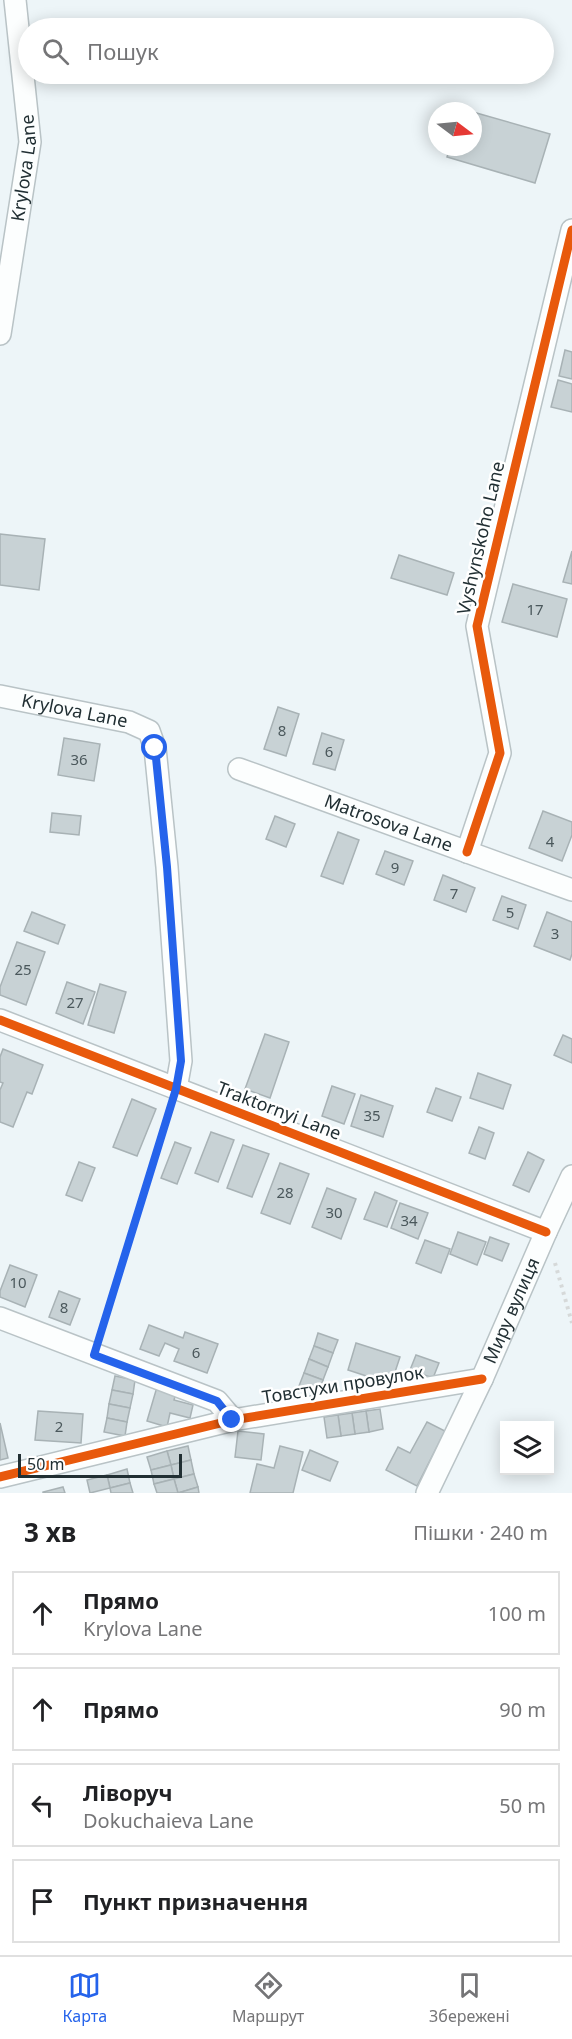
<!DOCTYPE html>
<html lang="uk">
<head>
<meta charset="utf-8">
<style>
  :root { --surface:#fff; --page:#f6f6f6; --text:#202124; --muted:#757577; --line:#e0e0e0; --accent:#2563eb }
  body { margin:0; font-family:"Noto Sans",sans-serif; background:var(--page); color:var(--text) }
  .controls { position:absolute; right:18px; bottom:18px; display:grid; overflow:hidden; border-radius:0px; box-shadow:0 3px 15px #0003 }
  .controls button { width:54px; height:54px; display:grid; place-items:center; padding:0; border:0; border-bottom:2px solid var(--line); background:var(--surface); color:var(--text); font:30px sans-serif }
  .compass { position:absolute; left:428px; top:102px; width:54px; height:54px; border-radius:50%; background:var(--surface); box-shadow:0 3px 15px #0003; rotate:106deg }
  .scale { position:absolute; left:18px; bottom:15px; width:164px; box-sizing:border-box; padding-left:6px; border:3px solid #212f33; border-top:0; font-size:16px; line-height:21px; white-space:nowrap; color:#212f33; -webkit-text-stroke:4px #fff; paint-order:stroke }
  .stop { position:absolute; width:18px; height:18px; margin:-14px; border:4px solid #2563eb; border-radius:50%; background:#fff }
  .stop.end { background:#2563eb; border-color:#fff; box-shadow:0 2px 6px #0008 }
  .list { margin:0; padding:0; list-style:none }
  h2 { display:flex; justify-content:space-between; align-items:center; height:78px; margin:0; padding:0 24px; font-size:26px }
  h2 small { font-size:20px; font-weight:400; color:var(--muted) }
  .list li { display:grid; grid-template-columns:39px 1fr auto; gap:18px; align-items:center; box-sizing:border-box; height:84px; margin:0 12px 12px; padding:0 12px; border:2px solid var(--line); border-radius:0px }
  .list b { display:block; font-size:22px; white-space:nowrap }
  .list p { margin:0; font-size:20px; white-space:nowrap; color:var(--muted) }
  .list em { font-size:20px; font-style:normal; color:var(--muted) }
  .icon { flex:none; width:33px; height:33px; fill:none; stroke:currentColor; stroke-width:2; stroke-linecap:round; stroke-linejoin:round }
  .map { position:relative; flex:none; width:572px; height:1493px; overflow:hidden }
  .search { position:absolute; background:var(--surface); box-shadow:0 3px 15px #0003; left:18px; right:18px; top:18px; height:66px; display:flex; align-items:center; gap:15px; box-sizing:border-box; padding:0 21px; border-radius:33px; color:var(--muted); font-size:22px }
  .sheet { height:462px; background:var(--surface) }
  nav { display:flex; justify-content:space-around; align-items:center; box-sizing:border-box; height:84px; border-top:2px solid var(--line); background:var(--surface); font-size:16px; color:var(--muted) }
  nav a { display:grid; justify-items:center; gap:3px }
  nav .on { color:var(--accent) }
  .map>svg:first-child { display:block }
</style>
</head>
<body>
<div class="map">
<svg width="572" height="1493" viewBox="0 0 572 1493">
  <rect width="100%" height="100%" fill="#edf5f8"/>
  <g fill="#c8d2d5" stroke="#a8b2b5" stroke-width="1.5">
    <polygon points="473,112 550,134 535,183 447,157 450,147 473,147"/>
    <polygon points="565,350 572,352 572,379 559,376"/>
    <polygon points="558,380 572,384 572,412 551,407"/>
    <polygon points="0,534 45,539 39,590 0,585"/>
    <polygon points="572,551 572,584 563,582"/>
    <polygon points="399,555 454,573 447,595 391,578"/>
    <polygon points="513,584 567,599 557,637 502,622"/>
    <polygon points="278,707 299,714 286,756 264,749"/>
    <polygon points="322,733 344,740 335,770 313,764"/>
    <polygon points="64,738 100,744 94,781 58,775"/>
    <polygon points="543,811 572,822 572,835 562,861 529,848"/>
    <polygon points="52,813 81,816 79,835 50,832"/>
    <polygon points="275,816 295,824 286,847 266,839"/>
    <polygon points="338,832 359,840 343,884 321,876"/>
    <polygon points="385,851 413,861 404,885 376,874"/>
    <polygon points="443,875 475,888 466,912 434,900"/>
    <polygon points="502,896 526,905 518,929 493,920"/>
    <polygon points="32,912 65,925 58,944 24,931"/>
    <polygon points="547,912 572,922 572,954 570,960 534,946"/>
    <polygon points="17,942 45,952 26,1005 0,995 0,987"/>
    <polygon points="67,982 95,992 83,1024 56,1013"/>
    <polygon points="100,984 126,992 114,1033 88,1025"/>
    <polygon points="265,1034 289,1042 270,1098 245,1089"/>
    <polygon points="563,1035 572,1039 572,1063 554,1055"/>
    <polygon points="3,1049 43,1065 32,1094 27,1092 13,1127 0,1122 0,1090 3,1083 0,1082 0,1057"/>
    <polygon points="478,1073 511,1085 503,1109 470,1098"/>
    <polygon points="332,1086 355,1094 344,1124 322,1116"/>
    <polygon points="436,1088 461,1097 452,1121 427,1112"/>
    <polygon points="361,1095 393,1106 383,1137 351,1126"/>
    <polygon points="132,1099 156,1109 137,1156 113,1147"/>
    <polygon points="479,1127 494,1133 485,1159 469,1153"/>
    <polygon points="211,1132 234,1140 218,1182 195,1173"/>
    <polygon points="175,1142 191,1148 177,1184 161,1178"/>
    <polygon points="243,1145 269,1154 252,1197 227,1188"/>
    <polygon points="528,1152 544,1160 529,1192 513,1185"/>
    <polygon points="79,1162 95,1168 82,1201 66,1195"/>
    <polygon points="280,1163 309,1174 290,1224 261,1213"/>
    <polygon points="327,1188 356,1199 341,1239 312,1227"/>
    <polygon points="375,1192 397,1201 387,1227 364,1219"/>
    <polygon points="400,1203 428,1213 418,1239 391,1228"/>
    <polygon points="458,1232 486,1242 477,1265 450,1254"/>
    <polygon points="490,1237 509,1244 502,1261 484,1254"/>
    <polygon points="425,1240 450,1249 441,1273 416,1263"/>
    <polygon points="10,1265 37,1275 25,1307 0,1297 0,1291"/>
    <polygon points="59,1291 80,1299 70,1325 49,1317"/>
    <polygon points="149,1325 183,1338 185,1332 218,1344 207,1373 174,1361 179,1349 165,1343 159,1356 140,1349"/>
    <polygon points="318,1333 338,1340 333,1353 314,1346"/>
    <polygon points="356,1343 400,1357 391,1384 348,1370"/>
    <polygon points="314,1346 333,1353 328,1367 309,1359"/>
    <polygon points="416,1355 439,1363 433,1378 410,1370"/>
    <polygon points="309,1359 328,1367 323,1380 304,1373"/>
    <polygon points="304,1373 323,1380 318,1394 299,1386"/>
    <polygon points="115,1376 135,1380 133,1394 112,1390"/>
    <polygon points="157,1387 176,1393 174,1400 193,1405 190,1418 170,1413 167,1427 147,1421"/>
    <polygon points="112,1390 133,1394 130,1408 109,1404"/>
    <polygon points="109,1404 130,1408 127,1422 107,1418"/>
    <polygon points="380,1409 383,1429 369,1432 366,1411"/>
    <polygon points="38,1411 83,1414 81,1443 35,1440"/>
    <polygon points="366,1411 369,1432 355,1434 352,1413"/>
    <polygon points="352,1413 355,1434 341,1436 338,1415"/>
    <polygon points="338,1415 341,1436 327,1438 324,1417"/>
    <polygon points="107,1418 127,1422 125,1436 104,1432"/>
    <polygon points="427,1422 445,1431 417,1486 386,1470 398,1447 410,1453"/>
    <polygon points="0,1423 8,1458 0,1460"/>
    <polygon points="238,1431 264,1434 261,1460 235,1457"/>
    <polygon points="188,1446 191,1460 171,1465 167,1451"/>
    <polygon points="280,1446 303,1452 293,1493 250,1493 257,1464 274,1468"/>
    <polygon points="310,1450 338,1462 330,1481 302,1470"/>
    <polygon points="167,1451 171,1465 151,1470 147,1457"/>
    <polygon points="191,1460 194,1474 174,1479 171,1465"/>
    <polygon points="171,1465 174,1479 154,1484 151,1470"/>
    <polygon points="127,1469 130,1483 110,1488 107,1475"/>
    <polygon points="194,1474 198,1487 178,1493 174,1479"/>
    <polygon points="107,1475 110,1488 90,1493 87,1480"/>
    <polygon points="174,1479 178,1493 157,1493 154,1484"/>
    <polygon points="130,1483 133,1493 111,1493 110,1488"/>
    <polygon points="63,1487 65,1493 43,1493 43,1492"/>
    <polygon points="198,1487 199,1493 178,1493"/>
  </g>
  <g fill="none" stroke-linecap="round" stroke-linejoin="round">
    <defs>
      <g id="minor">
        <path id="s1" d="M0 334 30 142 15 0"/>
        <path id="s2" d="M0 696 129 722 149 731 155 748 167 867 181 1061 176 1089"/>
        <path id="s3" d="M239 769 572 890"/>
        <polyline points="467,852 500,753 477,626 572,230"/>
        <polyline points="0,1020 546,1232"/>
        <polyline points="0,1318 217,1401 233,1420"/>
        <polyline points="0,1477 233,1420 482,1379"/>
        <path id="s4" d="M427 1493 482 1379 546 1232 572 1176"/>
      </g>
    </defs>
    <use href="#minor" stroke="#b9c3c6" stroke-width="24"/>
    <g stroke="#d6d9d9" stroke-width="4" stroke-dasharray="3 4.5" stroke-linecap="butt">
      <polyline points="555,1263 572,1323"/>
      <polyline points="101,1334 170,1109"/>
    </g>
    <use href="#minor" stroke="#fcfefe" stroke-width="21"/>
    <defs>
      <g id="cycleway">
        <polyline points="467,852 500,753 477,626 572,230"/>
        <polyline points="0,1020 546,1232"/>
        <polyline points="0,1477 233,1420 482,1379"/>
      </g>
    </defs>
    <use href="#cycleway" stroke="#fff" stroke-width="13"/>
    <use href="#cycleway" stroke="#e8590c" stroke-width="9"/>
  </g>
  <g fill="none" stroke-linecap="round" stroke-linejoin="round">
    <polyline stroke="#2563eb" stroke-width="8" points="155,748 167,867 181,1061 176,1089 94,1355 217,1401 232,1420"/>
  </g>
  <g text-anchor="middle" stroke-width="5" stroke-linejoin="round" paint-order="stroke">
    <g font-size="15" fill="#4b585c">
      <text x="535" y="615">17</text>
      <text x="282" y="736">8</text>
      <text x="329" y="757">6</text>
      <text x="79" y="765">36</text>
      <text x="550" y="847">4</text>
      <text x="395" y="873">9</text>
      <text x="454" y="899">7</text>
      <text x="510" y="918">5</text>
      <text x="555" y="939">3</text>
      <text x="23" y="975">25</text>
      <text x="75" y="1008">27</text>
      <text x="372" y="1121">35</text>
      <text x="285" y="1198">28</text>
      <text x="334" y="1218">30</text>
      <text x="409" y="1226">34</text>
      <text x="18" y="1288">10</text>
      <text x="64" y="1313">8</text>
      <text x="196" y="1358">6</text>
      <text x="59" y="1432">2</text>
    </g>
    <g font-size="18" fill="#212f33" stroke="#fff">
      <text dy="6" stroke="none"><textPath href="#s1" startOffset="168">Krylova Lane</textPath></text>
      <text transform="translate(481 538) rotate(-77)" y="6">Vyshynskoho Lane</text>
      <text dy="6" stroke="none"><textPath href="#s2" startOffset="76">Krylova Lane</textPath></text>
      <text dy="6" stroke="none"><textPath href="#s3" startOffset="159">Matrosova Lane</textPath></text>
      <text transform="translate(279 1111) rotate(21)" y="6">Traktornyi Lane</text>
      <text dy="6" stroke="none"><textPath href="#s4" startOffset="201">Миру вулиця</textPath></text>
      <text transform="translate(343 1385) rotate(-9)" y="6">Товстухи провулок</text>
    </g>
  </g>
</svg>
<div class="controls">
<button><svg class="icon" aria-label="layers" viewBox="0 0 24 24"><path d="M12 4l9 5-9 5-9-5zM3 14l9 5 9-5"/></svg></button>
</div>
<svg class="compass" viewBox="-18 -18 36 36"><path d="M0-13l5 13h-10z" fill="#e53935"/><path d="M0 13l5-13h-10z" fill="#757577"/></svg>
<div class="scale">50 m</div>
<div class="stop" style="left:155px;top:748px"></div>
<div class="stop end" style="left:232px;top:1420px"></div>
<div class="search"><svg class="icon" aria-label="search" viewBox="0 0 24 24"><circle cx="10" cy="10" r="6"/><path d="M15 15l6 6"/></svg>Пошук</div>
</div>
<section class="sheet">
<h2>3 хв<small>Пішки · 240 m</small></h2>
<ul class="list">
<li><svg class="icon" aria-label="ahead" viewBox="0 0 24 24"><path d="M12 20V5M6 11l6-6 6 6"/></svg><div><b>Прямо</b><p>Krylova Lane</p></div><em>100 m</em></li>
<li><svg class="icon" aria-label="ahead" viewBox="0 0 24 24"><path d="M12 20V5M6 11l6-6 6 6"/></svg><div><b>Прямо</b></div><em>90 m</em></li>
<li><svg class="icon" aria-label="left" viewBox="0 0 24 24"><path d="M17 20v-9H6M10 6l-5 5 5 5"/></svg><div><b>Ліворуч</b><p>Dokuchaieva Lane</p></div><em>50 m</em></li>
<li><svg class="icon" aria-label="arrive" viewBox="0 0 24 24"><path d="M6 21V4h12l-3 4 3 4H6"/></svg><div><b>Пункт призначення</b></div></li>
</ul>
</section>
<nav>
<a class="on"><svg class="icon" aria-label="map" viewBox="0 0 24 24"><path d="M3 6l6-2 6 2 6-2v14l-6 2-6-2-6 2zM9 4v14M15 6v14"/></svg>Карта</a>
<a><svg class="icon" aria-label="directions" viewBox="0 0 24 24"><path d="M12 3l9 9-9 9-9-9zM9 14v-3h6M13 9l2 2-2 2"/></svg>Маршрут</a>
<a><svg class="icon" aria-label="saved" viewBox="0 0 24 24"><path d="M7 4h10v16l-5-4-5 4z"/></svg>Збережені</a>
</nav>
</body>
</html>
